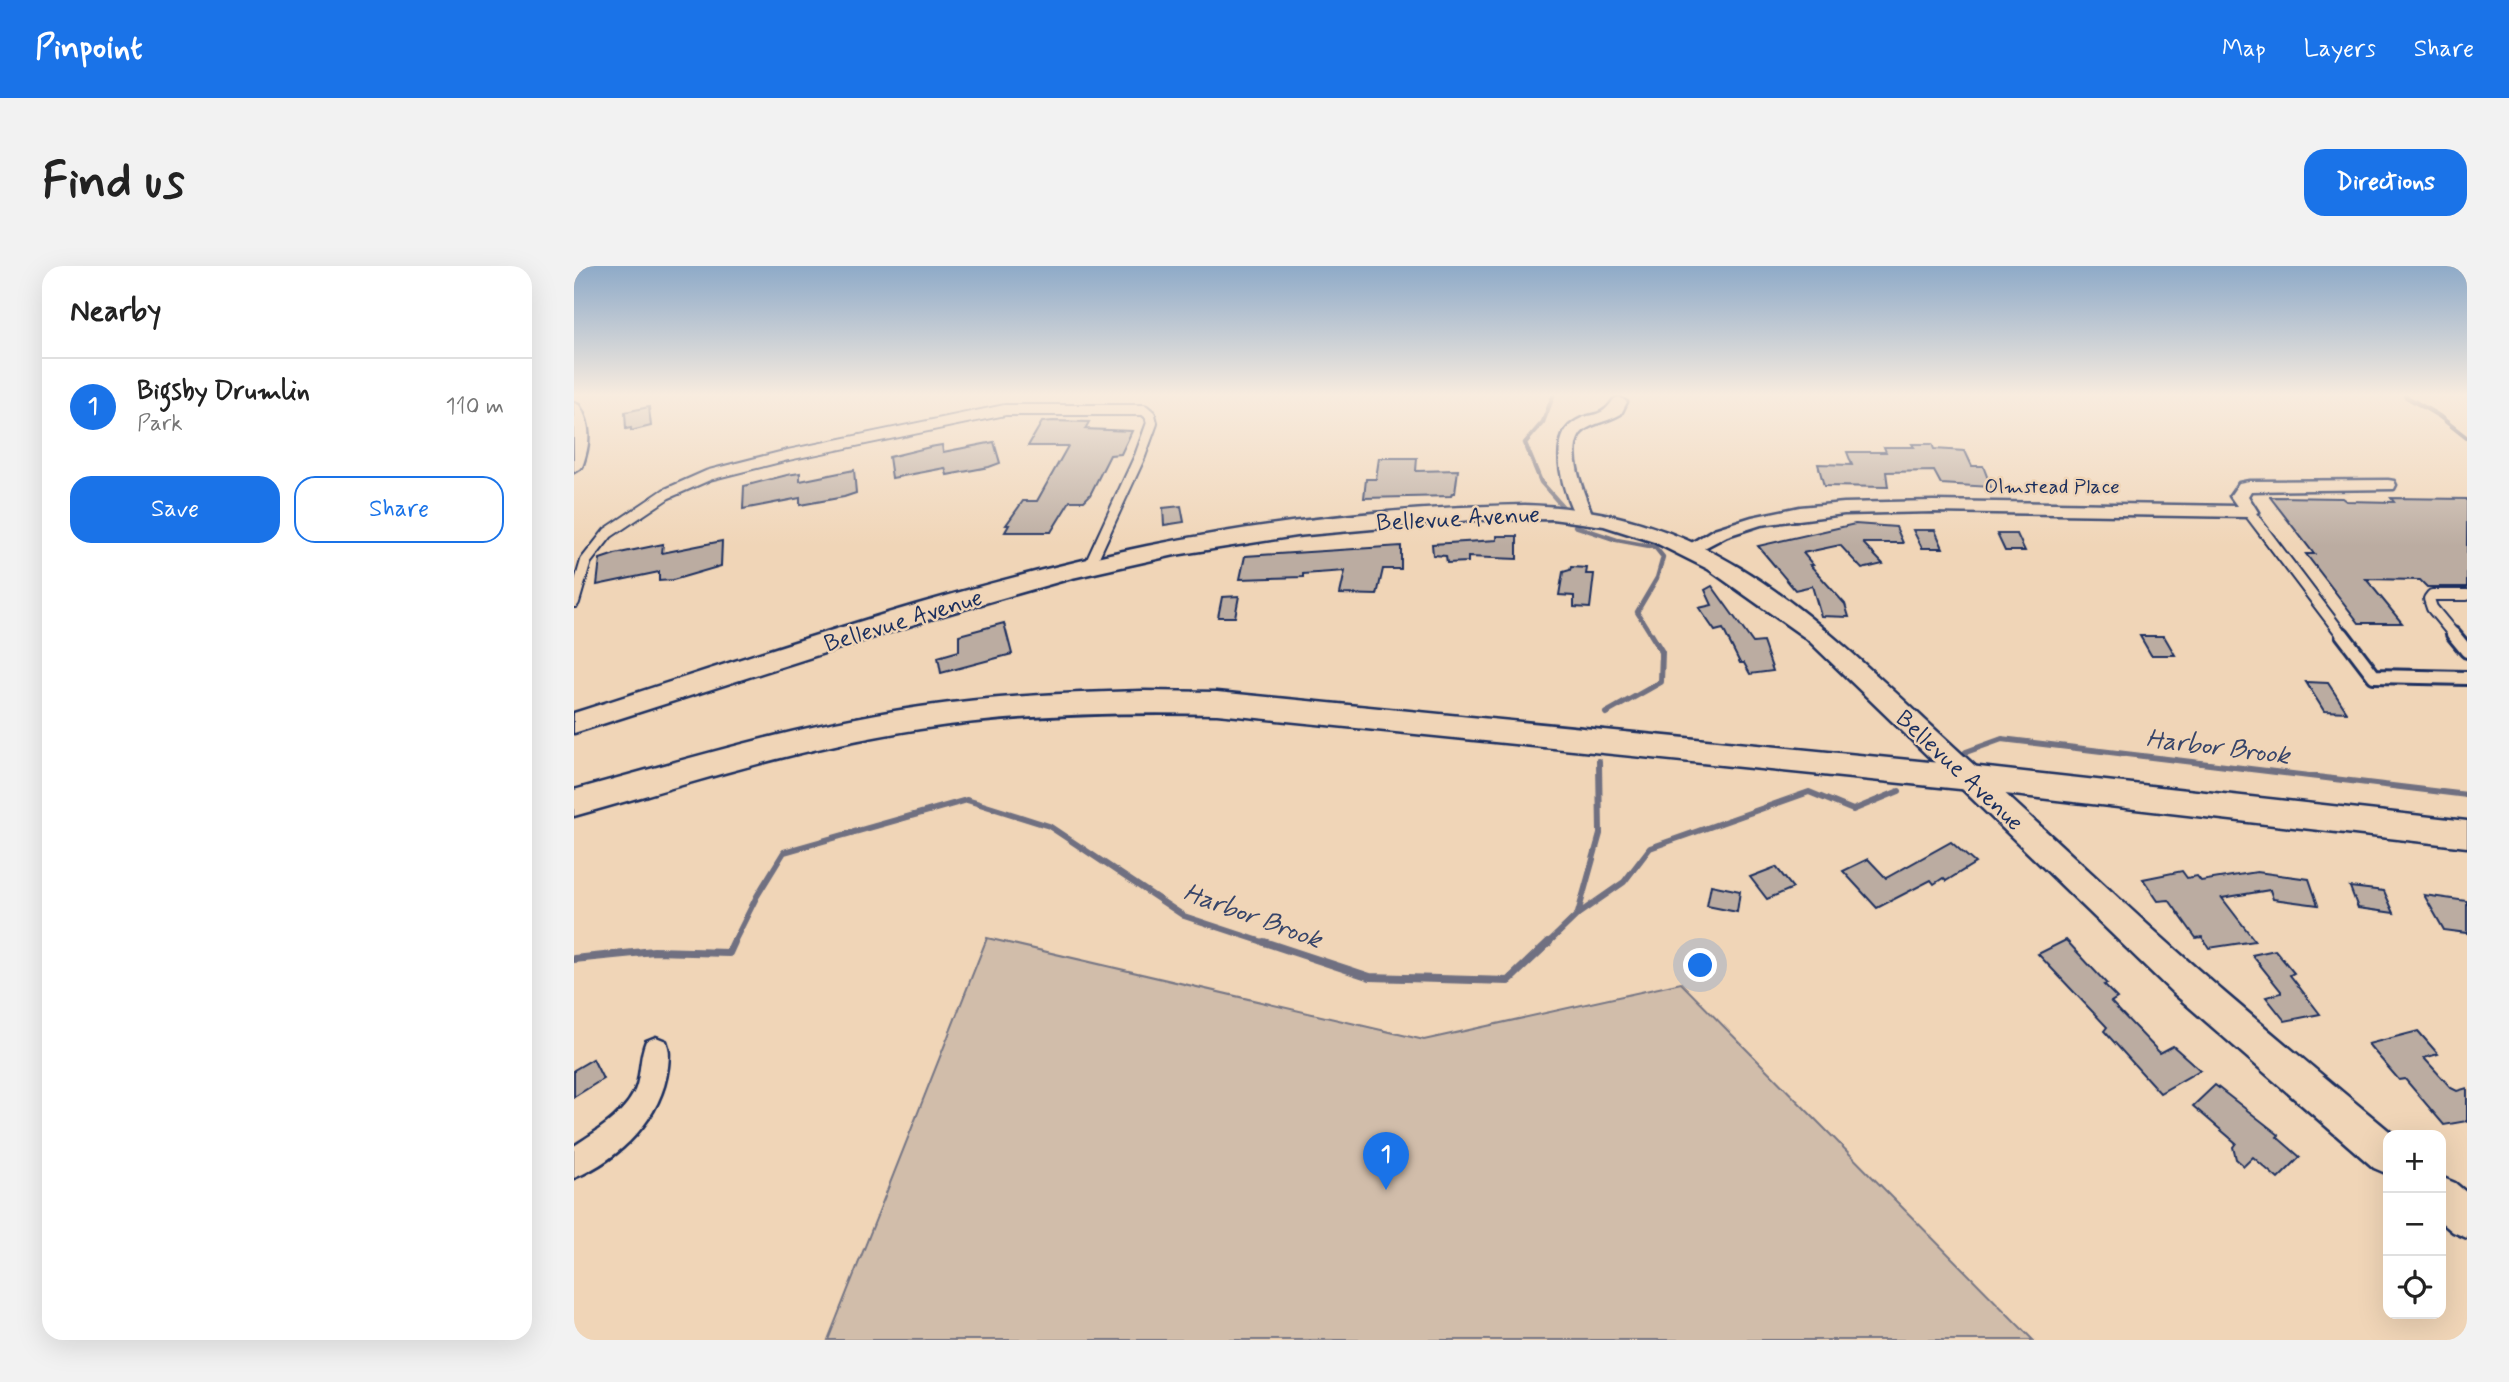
<!DOCTYPE html>
<html lang="en">
<head>
<meta charset="utf-8">
<style>
  :root { --surface:#fff; --page:#f2f2f2; --text:#222; --muted:#767676; --line:#e0e0e0; --accent:#1a73e8 }
  body { margin:0; font-family:Mynerve,sans-serif; background:var(--page); color:var(--text) }
  .controls { position:absolute; right:21px; bottom:21px; display:grid; overflow:hidden; border-radius:14px; box-shadow:0 7px 28px #0002 }
  .controls button { width:63px; height:63px; display:grid; place-items:center; padding:0; border:0; border-bottom:2px solid var(--line); background:var(--surface); color:var(--text); font:35px sans-serif }
  .you { position:absolute; left:1127px; top:700px; width:24px; height:24px; margin:-18px; border:5px solid #fff; border-radius:50%; background:#1a73e8; box-shadow:0 0 0 10px #1a73e833 }
  .badge { display:grid; place-items:center; width:46px; height:46px; border-radius:50%; background:var(--accent); color:#fff; font-size:23px; font-weight:700 }
  .pin { position:absolute; translate:-50% -58px; filter:drop-shadow(0 2px 4px #0008) }
  .pin::after { content:''; position:absolute; top:37px; width:24px; height:21px; background:inherit; clip-path:polygon(0 0,100% 0,50% 100%) }
  .list { margin:0; padding:0; list-style:none }
  h2 { display:flex; justify-content:space-between; align-items:center; height:91px; margin:0; padding:0 28px; font-size:30px }
  h2 small { font-size:23px; font-weight:400; color:var(--muted) }
  .list li { display:grid; grid-template-columns:46px 1fr auto; gap:21px; align-items:center; box-sizing:border-box; height:98px; padding:0 28px; border-top:2px solid var(--line) }
  .list b { display:block; font-size:26px; white-space:nowrap }
  .list p { margin:0; font-size:23px; white-space:nowrap; color:var(--muted) }
  .list em { font-size:23px; font-style:normal; color:var(--muted) }
  .actions { display:flex; gap:14px; padding:21px 28px }
  .actions a { flex:1; padding:16px 0; border:2px solid var(--accent); border-radius:21px; text-align:center; font-size:24px; color:var(--accent) }
  .actions .main { background:var(--accent); color:#fff }
  .icon { flex:none; width:38px; height:38px; fill:none; stroke:currentColor; stroke-width:2; stroke-linecap:round; stroke-linejoin:round }
  .map { position:relative; flex:none; width:1893px; height:1074px; overflow:hidden; border-radius:21px }
  header { display:flex; align-items:center; gap:42px; box-sizing:border-box; height:98px; padding:0 35px; background:var(--accent); color:#fff }
  header strong { font-size:33px }
  nav { display:flex; gap:38px; margin-inline-start:auto; font-size:24px }
  .intro { display:flex; align-items:center; justify-content:space-between; box-sizing:border-box; height:168px; padding:0 42px }
  h1 { margin:0; font-size:49px }
  .button { padding:18px 32px; border-radius:21px; background:var(--accent); color:#fff; font-size:24px; font-weight:700 }
  main { display:flex; gap:42px; padding:0 42px }
  aside { flex:1; background:var(--surface); border-radius:21px; box-shadow:0 7px 28px #0002 }
  .map>svg:first-child { display:block }
</style>
</head>
<body>
<header>
<strong>Pinpoint</strong>
<nav><a>Map</a><a>Layers</a><a>Share</a></nav>
</header>
<div class="intro"><h1>Find us</h1><a class="button">Directions</a></div>
<main>
<aside>
<h2>Nearby<small></small></h2>
<ul class="list">
<li><span class="badge">1</span><div><b>Bigsby Drumlin</b><p>Park</p></div><em>110 m</em></li>
</ul>
<div class="actions"><a class="main">Save</a><a>Share</a></div>
</aside>
<div class="map">
<svg width="1893" height="1074" viewBox="0 0 1893 1074">
  <rect width="100%" height="100%" fill="#f0d5b7"/>
  <filter id="ink" filterUnits="userSpaceOnUse"><feTurbulence type="fractalNoise" baseFrequency=".0143" numOctaves="2"/><feDisplacementMap in="SourceGraphic" scale="14" xChannelSelector="R" yChannelSelector="G"/><feConvolveMatrix kernelMatrix="1 2 1 2 8 2 1 2 1" color-interpolation-filters="sRGB"/></filter>
  <g filter="url(#ink)">
    <polygon fill="#d1bdaa" stroke="#767684" stroke-width="2" points="413,672 850,774 1107,717 1459,1074 254,1074"/>
    <g fill="none" stroke-linecap="round" stroke-linejoin="round">
      <g stroke="#6f7081" stroke-width="4.5">
        <polyline points="979,130 969,156 951,177 967,216 989,241"/>
        <polyline points="1831,130 1865,150 1893,172"/>
        <polyline points="1001,260 1043,274 1081,281 1089,291 1083,312 1063,346 1078,370"/>
      </g>
      <g stroke="#6f7081" stroke-width="6">
        <polyline points="1032,447 1087,416 1088,386 1077,368"/>
        <polyline points="1392,486 1428,473 1893,529"/>
        <polyline points="1004,647 1026,568 1025,495"/>
        <polyline points="159,678 183,630 210,586 393,534 475,560 610,650 695,678"/>
        <polyline points="973,678 1004,648 1050,616 1076,582 1235,526 1279,544 1325,525"/>
      </g>
      <g stroke="#6f7081" stroke-width="8">
        <polyline points="690,676 796,711 934,715 975,676"/>
        <polyline points="0,693 80,685 155,687 160,676"/>
      </g>
    </g>
    <g fill="#bbaca1" stroke="#1b2f5e" stroke-width="2">
      <polygon points="75,141 77,160 57,165 57,162 52,163 51,146"/>
      <polygon points="479,155 515,156 511,163 558,165 547,188 536,189 516,229 510,235 496,235 477,266 431,266 435,259 432,259 449,235 463,235 494,180 454,180 468,156"/>
      <polygon points="420,176 426,197 415,201 373,209 371,202 318,212 315,191 356,181 368,179 369,186"/>
      <polygon points="1338,178 1358,178 1360,183 1391,185 1398,200 1409,200 1417,221 1367,218 1360,205 1312,206 1314,221 1250,220 1244,198 1278,199 1273,186 1312,186 1310,181 1340,181"/>
      <polygon points="805,192 843,192 842,205 884,204 881,227 878,227 877,230 790,232 792,213 802,213"/>
      <polygon points="280,204 282,227 270,231 226,239 226,232 169,243 170,220 213,209 226,207 226,215"/>
      <polygon points="1696,231 1768,232 1772,235 1820,236 1817,232 1893,233 1893,321 1853,321 1846,314 1792,313 1828,357 1785,357 1732,288 1740,288"/>
      <polygon points="607,240 610,256 590,259 589,242"/>
      <polygon points="1281,258 1322,261 1329,277 1289,277 1309,298 1288,303 1266,279 1229,287 1239,299 1236,299 1271,338 1275,351 1247,350 1238,320 1221,324 1184,280"/>
      <polygon points="1339,264 1361,264 1369,282 1348,282"/>
      <polygon points="1423,268 1443,268 1451,285 1431,285"/>
      <polygon points="923,270 943,270 943,293 894,291 894,296 873,297 872,290 859,289 858,278 923,274"/>
      <polygon points="148,275 147,300 99,314 85,315 85,306 23,319 26,293 41,288 89,278 88,287"/>
      <polygon points="827,280 827,303 809,303 803,329 766,328 771,305 729,308 729,311 666,313 671,290"/>
      <polygon points="997,301 1013,302 1012,308 1020,308 1016,342 1000,341 1000,330 985,329 989,306 996,304"/>
      <polygon points="1138,320 1179,377 1189,376 1199,405 1176,408 1170,397 1166,397 1149,363 1141,365 1125,342 1138,339 1131,324"/>
      <polygon points="665,330 661,351 644,351 648,331"/>
      <polygon points="430,357 438,388 367,407 364,391 385,385 385,369"/>
      <polygon points="1566,370 1590,370 1601,389 1577,389"/>
      <polygon points="1732,416 1754,417 1773,446 1750,445"/>
      <polygon points="1377,576 1401,597 1372,615 1369,612 1360,618 1357,614 1303,642 1269,605 1294,593 1312,612"/>
      <polygon points="1202,601 1219,622 1193,633 1176,611"/>
      <polygon points="1608,605 1613,612 1623,610 1627,615 1683,606 1735,613 1744,639 1699,633 1696,624 1648,632 1681,675 1635,682 1628,671 1622,672 1595,634 1584,635 1569,613"/>
      <polygon points="1137,619 1166,625 1163,646 1133,640"/>
      <polygon points="1776,621 1810,625 1820,647 1784,642"/>
      <polygon points="1850,629 1893,635 1893,667 1870,664"/>
      <polygon points="1492,674 1533,718 1530,719 1543,732 1537,736 1586,787 1599,780 1626,804 1586,827 1530,765 1533,761 1464,688"/>
      <polygon points="1701,684 1720,707 1716,709 1746,748 1711,755 1692,731 1707,727 1707,725 1678,689"/>
      <polygon points="1844,765 1864,788 1850,792 1877,822 1883,825 1893,822 1893,855 1870,859 1831,813 1825,814 1794,778"/>
      <polygon points="19,793 29,813 0,831 0,804"/>
      <polygon points="1641,819 1705,869 1703,871 1726,891 1704,913 1679,891 1670,900 1662,893 1659,881 1662,877 1619,840"/>
    </g>
    <g fill="none" stroke-linecap="round" stroke-linejoin="round">
      <defs>
        <g id="service-far1">
          <polyline points="1675,246 1769,370"/>
          <polyline points="0,336 12,295 34,267 92,228 135,209 214,189 431,144 570,144 576,149 578,157 566,190 515,301"/>
          <polyline points="1881,370 1858,342 1855,333 1858,329 1893,329"/>
        </g>
        <g id="service">
          <polyline points="1768,368 1800,410 1893,412"/>
          <polyline points="1879,368 1893,385"/>
        </g>
        <g id="minor">
          <path d="M1045 131 1053 136 1047 148C1036 155 1023 156 1012 163 988 178 1011 230 1019 250L1016 254H1004C990 232 973 175 999 157 1017 144 1026 155 1040 133Z"/>
          <path d="M0 137 5 139C18 159 16 179 8 201L0 206Z"/>
          <polygon points="1814,214 1820,215 1822,219 1820,223 1677,225 1674,230 1684,246 1675,251 1359,246 1270,248 1187,259 1153,270 1115,290 1106,284 1140,263 1178,251 1226,241 1270,237 1359,235 1663,240 1656,230 1665,217 1675,215"/>
          <path d="M82 771 92 775C96 785 95 791 94 801 88 852 46 893 0 912V880C23 865 55 846 63 819 67 804 66 789 72 775Z"/>
        </g>
        <g id="tertiary">
          <path d="M951 239C1130 244 1227 339 1351 454 1413 511 1475 568 1537 625 1628 710 1724 789 1820 869H1814V908L1800 902 1598 726 1233 373 1134 303 1080 276 1030 260 978 253 897 254 722 270 601 289 498 312 369 349 0 467V447C189 387 378 320 573 280 696 255 825 241 951 239Z"/>
          <polygon points="1867,911 1881,917 1893,927 1893,972 1879,966 1867,956"/>
        </g>
        <path id="secondary" d="M568 425 643 426 1396 500 1893 555V581L1396 524 643 448C544 446 444 448 346 463 228 481 114 518 0 550V524C114 493 228 458 346 441 419 430 494 427 568 425Z"/>
      </defs>
      <use href="#service-far1" stroke="#1b2f5e" stroke-width="14"/>
      <use href="#service" stroke="#1b2f5e" stroke-width="18"/>
      <use href="#minor" stroke="#1b2f5e" stroke-width="5"/>
      <use href="#tertiary" stroke="#1b2f5e" stroke-width="5"/>
      <use href="#secondary" stroke="#1b2f5e" stroke-width="5"/>
      <use href="#service-far1" stroke="#f0d5b7" stroke-width="10"/>
      <use href="#service" stroke="#f0d5b7" stroke-width="12"/>
      <use href="#minor" fill="#f0d5b7" fill-rule="evenodd"/>
      <use href="#tertiary" fill="#f0d5b7" fill-rule="evenodd"/>
      <use href="#secondary" fill="#f0d5b7" fill-rule="evenodd"/>
    </g>
  </g>
  <linearGradient id="sky" x2="0" y2="1"><stop stop-color="#8eaac8"/><stop offset="0.46" stop-color="#f8ecdf"/><stop offset="1" stop-color="#f8ecdf" stop-opacity="0"/></linearGradient>
  <rect width="1893" height="280" fill="url(#sky)"/>
  <g text-anchor="middle" stroke-width="5" stroke-linejoin="round" paint-order="stroke">
    <g font-size="21" fill="#1b2f5e" stroke="#f0d5b7">
      <text x="1478" y="227">Olmstead Place</text>
    </g>
    <g font-size="24" fill="#1b2f5e" stroke="#f0d5b7">
      <text transform="translate(884 252) rotate(-3)" y="8">Bellevue Avenue</text>
      <text transform="translate(329 354) rotate(-17)" y="8">Bellevue Avenue</text>
      <text transform="translate(1386 504) rotate(43)" y="8">Bellevue Avenue</text>
    </g>
    <g font-size="26" font-style="italic" fill="#37456a" stroke="#f0d5b7">
      <text transform="translate(1644 480) rotate(7)" y="9">Harbor Brook</text>
      <text transform="translate(679 649) rotate(20)" y="9">Harbor Brook</text>
    </g>
  </g>
</svg>
<div class="controls">
<button>+</button>
<button>−</button>
<button><svg class="icon" aria-label="locate" viewBox="0 0 24 24"><circle cx="12" cy="12" r="6"/><path d="M12 2v4M12 18v4M2 12h4M18 12h4"/></svg></button>
</div>
<div class="you"></div>
<div class="pin badge" style="left:812px;top:924px">1</div>
</div>
</main>
</body>
</html>
